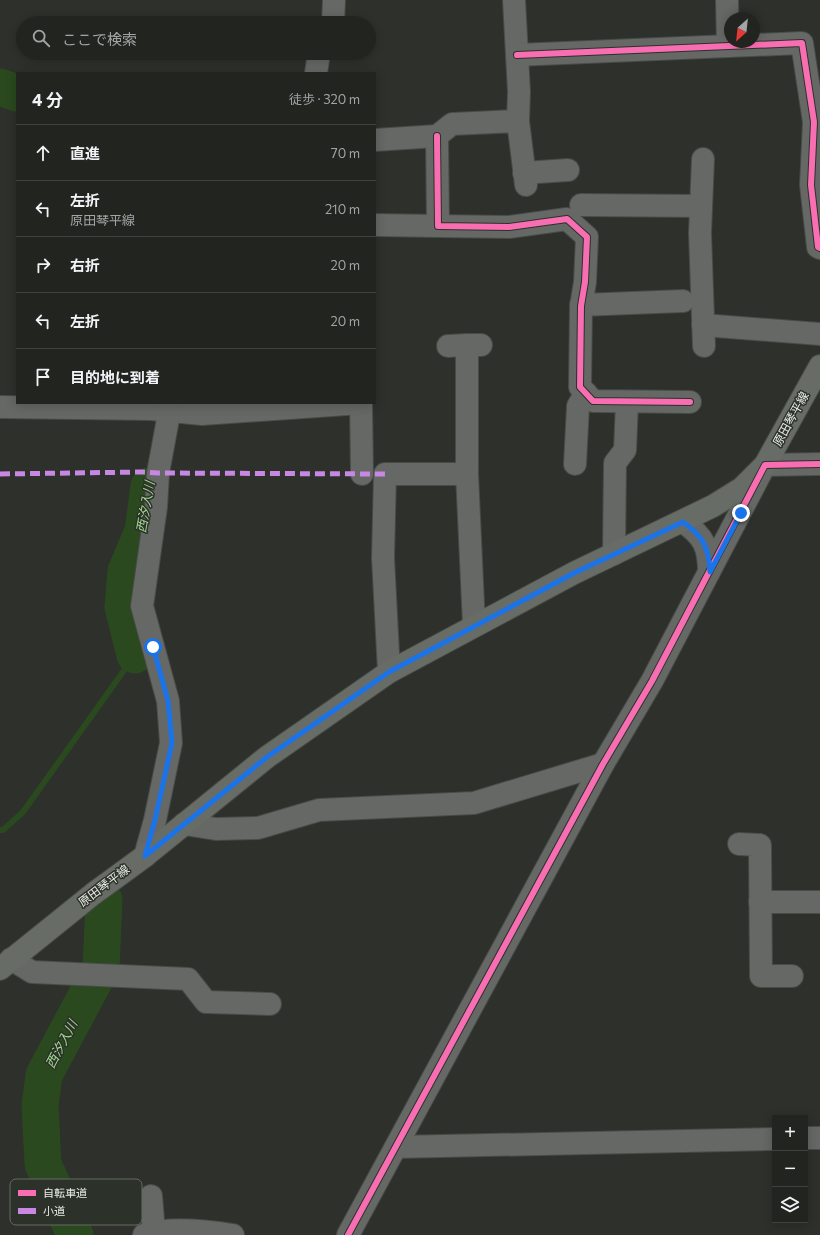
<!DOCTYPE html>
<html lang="ja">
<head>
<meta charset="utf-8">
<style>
  :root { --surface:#222420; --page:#2a2c29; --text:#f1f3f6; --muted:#a2a4a5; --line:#3f413e }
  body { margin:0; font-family:Commissioner,"Noto Sans JP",sans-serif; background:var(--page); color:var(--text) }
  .controls { position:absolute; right:12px; bottom:12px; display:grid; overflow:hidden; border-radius:0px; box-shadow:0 2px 10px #0003 }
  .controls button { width:36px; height:36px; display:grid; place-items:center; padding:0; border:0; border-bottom:1px solid var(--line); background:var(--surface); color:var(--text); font:20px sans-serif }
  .compass { position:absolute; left:724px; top:12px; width:36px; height:36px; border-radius:50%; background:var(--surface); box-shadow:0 2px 10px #0003; rotate:207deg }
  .stop { position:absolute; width:12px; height:12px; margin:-9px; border:3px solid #1a73e8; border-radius:50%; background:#fff }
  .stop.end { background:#1a73e8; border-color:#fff; box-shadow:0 1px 4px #0008 }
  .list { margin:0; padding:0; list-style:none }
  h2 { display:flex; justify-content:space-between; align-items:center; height:52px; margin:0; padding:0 16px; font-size:17px }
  h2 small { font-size:13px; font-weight:400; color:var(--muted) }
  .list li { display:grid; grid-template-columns:26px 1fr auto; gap:12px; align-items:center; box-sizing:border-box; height:56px; padding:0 16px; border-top:1px solid var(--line) }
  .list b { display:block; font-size:15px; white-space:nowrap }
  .list p { margin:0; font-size:13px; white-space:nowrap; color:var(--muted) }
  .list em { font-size:13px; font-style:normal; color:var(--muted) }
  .icon { flex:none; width:22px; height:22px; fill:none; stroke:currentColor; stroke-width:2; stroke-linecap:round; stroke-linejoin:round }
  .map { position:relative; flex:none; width:820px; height:1235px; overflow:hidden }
  .search { position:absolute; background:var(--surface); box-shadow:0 2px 10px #0003; left:16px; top:16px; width:360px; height:44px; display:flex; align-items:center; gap:10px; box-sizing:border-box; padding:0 14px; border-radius:22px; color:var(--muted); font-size:15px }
  .panel { position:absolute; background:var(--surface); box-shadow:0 2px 10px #0003; left:16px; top:72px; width:360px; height:332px; border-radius:0px }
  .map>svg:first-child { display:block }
</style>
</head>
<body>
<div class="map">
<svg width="820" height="1235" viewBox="0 0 820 1235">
  <rect width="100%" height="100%" fill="#2d302b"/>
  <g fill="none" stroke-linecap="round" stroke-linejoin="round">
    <polyline stroke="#2a491e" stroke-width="6" points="0,830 3,830 23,812 135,655"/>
    <g stroke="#2a491e" stroke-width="37">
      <polyline points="0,87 17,93"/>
      <polyline points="135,655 123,607 126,571 143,531 149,486"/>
      <polyline points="75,1235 43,1164 40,1106 44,1075 101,968 104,900"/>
    </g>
    <defs>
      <g id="street">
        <polyline points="514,0 519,92 518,121"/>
        <polyline points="727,0 728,46"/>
        <polyline points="333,23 334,0"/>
        <polyline points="517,55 802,43 814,122 811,185 818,247 820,248"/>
        <polyline points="316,73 319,53"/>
        <polyline points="437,136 438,226 509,227 567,219 587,237 585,282 581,306 580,387 593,401 690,402"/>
        <polyline points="375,140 437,136 452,124 518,121 526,185"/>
        <polyline points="703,159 700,233 704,346"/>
        <polyline points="524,173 568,170"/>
        <polyline points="581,205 701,206"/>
        <polyline points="375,225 438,226"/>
        <polyline points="581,305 683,301"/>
        <polyline points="703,325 820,334"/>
        <polyline points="448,346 467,345"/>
        <polyline points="361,403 362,474"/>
        <polyline points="0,407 151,409 202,414 361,403"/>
        <polyline points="575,464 578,406 586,393"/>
        <path d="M683 522C704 536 709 548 709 572"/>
        <polyline points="614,554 615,463 625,450 627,402"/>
        <polyline points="474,625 467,474 467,345 481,345"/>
        <polyline points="389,672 383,558 385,474 467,474"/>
        <polyline points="184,824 216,829 258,828 319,810 474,803 603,764"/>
        <polyline points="739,844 760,845 761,976 792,976"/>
        <polyline points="145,856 155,820 171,743 168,701 142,606 156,507 158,473 171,403"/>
        <polyline points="760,902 820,902"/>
        <polyline points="11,959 32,972 188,979 206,1002 270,1004"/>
        <polyline points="805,1138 820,1138"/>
        <polyline points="396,1147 775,1139"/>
        <polyline points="151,1196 154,1232"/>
        <path d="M144 1235C168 1227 207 1231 233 1235"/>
        <polyline points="348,1235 603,764 652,681 765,465 820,464"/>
      </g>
      <polyline id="secondary" points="0,969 93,894 145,856 267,757 389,672 574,573 713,506 742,488 765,465 820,366"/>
    </defs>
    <use href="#street" stroke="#484b47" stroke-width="24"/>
    <use href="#secondary" stroke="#484b47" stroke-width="24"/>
    <use href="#street" stroke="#656864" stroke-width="22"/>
    <use href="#secondary" stroke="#686c66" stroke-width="22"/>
    <polyline stroke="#c787e3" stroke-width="5" stroke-dasharray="10 5" stroke-linecap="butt" points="0,474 143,472 158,473 385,474"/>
    <defs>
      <g id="cycleway">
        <polyline points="517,55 802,43 814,122 811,185 818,247 820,248"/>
        <polyline points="437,136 438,226 509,227 567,219 587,237 585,282 581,306 580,387 593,401 690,402"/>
        <polyline points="348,1235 603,764 652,681 765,465 820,464"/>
      </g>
    </defs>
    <use href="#cycleway" stroke="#2c3229" stroke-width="8"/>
    <use href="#cycleway" stroke="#f96db3" stroke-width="6"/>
  </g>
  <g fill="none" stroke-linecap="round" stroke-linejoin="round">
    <path stroke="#1a73e8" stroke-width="5" d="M153 647 168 701 172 743 155 820 145 856 267 757 389 672 574 573 683 522C703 536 709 548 710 572L741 513"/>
  </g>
  <g text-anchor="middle" stroke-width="3" stroke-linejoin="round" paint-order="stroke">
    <g font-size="12" fill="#eaeee8" stroke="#2c3229">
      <text transform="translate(791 419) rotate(-61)" y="4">原田琴平線</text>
      <text transform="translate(104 886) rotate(-37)" y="4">原田琴平線</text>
    </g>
    <g font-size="13" font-style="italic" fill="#a0d78e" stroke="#2c3229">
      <text transform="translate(145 507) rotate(-80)" y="5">西汐入川</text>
      <text transform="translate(61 1044) rotate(-62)" y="5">西汐入川</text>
    </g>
  </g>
  <rect x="10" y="1179" width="132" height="46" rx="6" fill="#2c3229" stroke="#656a62" stroke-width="1"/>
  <rect x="18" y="1190" width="18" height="6" fill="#f96db3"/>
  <rect x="18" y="1208" width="18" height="6" fill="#c787e3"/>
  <g font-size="11" fill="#eaeee8">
    <text x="43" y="1197">自転車道</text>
    <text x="43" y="1215">小道</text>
  </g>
</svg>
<div class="controls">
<button>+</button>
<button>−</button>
<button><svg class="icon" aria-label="layers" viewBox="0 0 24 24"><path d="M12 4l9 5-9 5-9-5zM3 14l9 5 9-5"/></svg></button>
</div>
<svg class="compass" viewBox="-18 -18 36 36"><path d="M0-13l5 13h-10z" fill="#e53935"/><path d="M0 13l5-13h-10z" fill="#a2a4a5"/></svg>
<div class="stop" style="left:153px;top:647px"></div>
<div class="stop end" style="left:741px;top:513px"></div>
<div class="search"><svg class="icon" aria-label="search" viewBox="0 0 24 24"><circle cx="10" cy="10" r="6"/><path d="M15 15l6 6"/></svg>ここで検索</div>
<section class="panel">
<h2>4 分<small>徒歩 · 320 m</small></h2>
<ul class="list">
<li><svg class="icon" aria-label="ahead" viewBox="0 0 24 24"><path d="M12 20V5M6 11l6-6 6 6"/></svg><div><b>直進</b></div><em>70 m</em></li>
<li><svg class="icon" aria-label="left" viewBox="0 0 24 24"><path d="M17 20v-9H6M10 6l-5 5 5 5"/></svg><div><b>左折</b><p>原田琴平線</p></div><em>210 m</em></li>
<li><svg class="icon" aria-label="right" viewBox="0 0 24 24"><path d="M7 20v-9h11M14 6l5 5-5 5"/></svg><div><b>右折</b></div><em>20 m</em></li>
<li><svg class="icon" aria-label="left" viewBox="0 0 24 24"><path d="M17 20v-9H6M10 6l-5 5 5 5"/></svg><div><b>左折</b></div><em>20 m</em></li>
<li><svg class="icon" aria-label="arrive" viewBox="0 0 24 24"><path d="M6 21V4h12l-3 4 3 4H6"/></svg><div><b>目的地に到着</b></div></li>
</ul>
</section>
</div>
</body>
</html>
